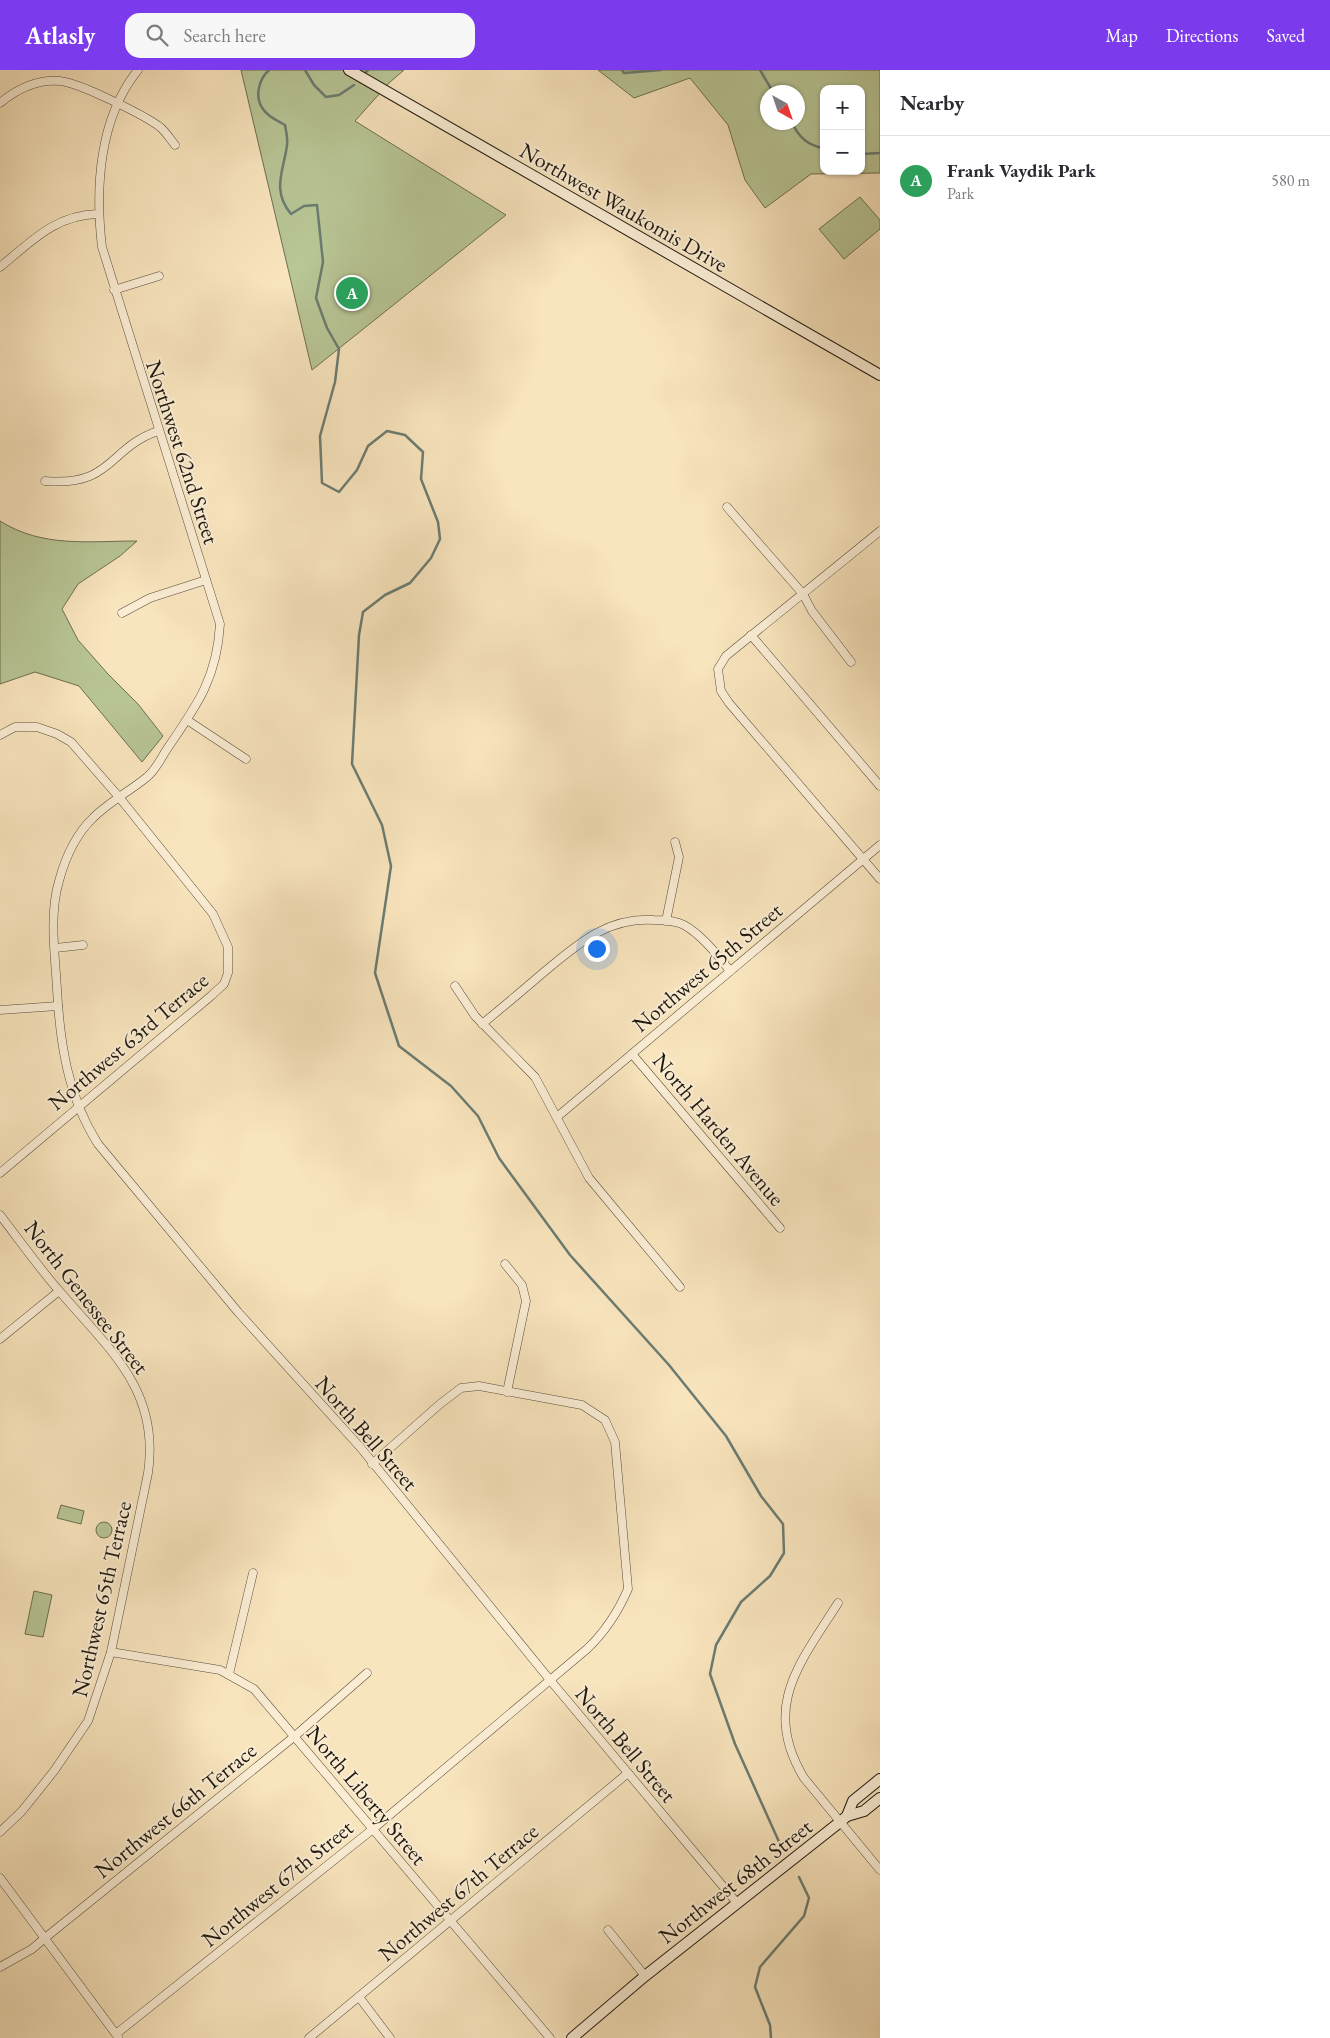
<!DOCTYPE html>
<html lang="en">
<head>
<meta charset="utf-8">
<style>
  :root { --surface:#fff; --page:#f7f7f7; --text:#2b2b33; --muted:#7c7c81; --line:#e1e1e2; --accent:#7c3aed }
  body { margin:0; font-family:"EB Garamond",serif; background:var(--page); color:var(--text) }
  .controls { position:absolute; right:15px; top:15px; display:grid; overflow:hidden; border-radius:10px; box-shadow:0 1px 4px #0004 }
  .controls button { width:45px; height:45px; display:grid; place-items:center; padding:0; border:0; border-bottom:1px solid var(--line); background:var(--surface); color:var(--text); font:25px sans-serif }
  .compass { position:absolute; left:760px; top:15px; width:45px; height:45px; border-radius:50%; background:var(--surface); box-shadow:0 1px 4px #0004; rotate:140deg }
  .you { position:absolute; left:596px; top:878px; width:18px; height:18px; margin:-12px; border:4px solid #fff; border-radius:50%; background:#1a73e8; box-shadow:0 0 0 8px #1a73e833 }
  .badge { display:grid; place-items:center; width:32px; height:32px; border-radius:50%; background:var(--accent); color:#fff; font-size:16px; font-weight:700 }
  .pin { position:absolute; translate:-50% -50%; border:2px solid #fff; box-shadow:0 1px 5px #0006 }
  .list { margin:0; padding:0; list-style:none }
  h2 { display:flex; justify-content:space-between; align-items:center; height:65px; margin:0; padding:0 20px; font-size:21px }
  h2 small { font-size:16px; font-weight:400; color:var(--muted) }
  .list li { display:grid; grid-template-columns:32px 1fr auto; gap:15px; align-items:center; box-sizing:border-box; height:90px; padding:0 20px; border-top:1px solid var(--line) }
  .list b { display:block; font-size:19px; white-space:nowrap }
  .list p { margin:0; font-size:16px; white-space:nowrap; color:var(--muted) }
  .list em { font-size:16px; font-style:normal; color:var(--muted) }
  .icon { flex:none; width:28px; height:28px; fill:none; stroke:currentColor; stroke-width:2; stroke-linecap:round; stroke-linejoin:round }
  .map { position:relative; flex:none; width:880px; height:1968px; overflow:hidden }
  header { display:flex; align-items:center; gap:30px; box-sizing:border-box; height:70px; padding:0 25px; background:var(--accent); color:#fff }
  header strong { font-size:24px }
  nav { display:flex; gap:28px; margin-inline-start:auto; font-size:18px }
  .search { width:350px; height:45px; background:var(--page); display:flex; align-items:center; gap:12px; box-sizing:border-box; padding:0 18px; border-radius:15px; color:var(--muted); font-size:19px }
  main { display:flex }
  aside { flex:1; background:var(--surface) }
  .map>svg:first-child { display:block }
</style>
</head>
<body>
<header>
<strong>Atlasly</strong>
<div class="search"><svg class="icon" aria-label="search" viewBox="0 0 24 24"><circle cx="10" cy="10" r="6"/><path d="M15 15l6 6"/></svg>Search here</div>
<nav><a>Map</a><a>Directions</a><a>Saved</a></nav>
</header>
<main>
<div class="map">
<svg width="880" height="1968" viewBox="0 0 880 1968">
  <rect width="100%" height="100%" fill="#f8e4bd"/>
  <filter id="stains"><feTurbulence type="fractalNoise" baseFrequency=".004" numOctaves="4"/><feColorMatrix values="0 0 0 0 .2 0 0 0 0 .09 0 0 0 0 .02 0 0 0 .5 -.17"/></filter>
  <radialGradient id="worn" r=".72"><stop offset=".6" stop-color="#630" stop-opacity="0"/><stop offset="1" stop-color="#630" stop-opacity=".3"/></radialGradient>
  <g fill="#b8c595" stroke="#6c6f52" fill-rule="evenodd">
    <polygon points="241,0 404,0 389,13 355,51 506,145 312,300"/>
    <path d="M598 0H880V103L811 104 765 138 745 110 728 55 690 8 634 28ZM824 19H861V101H824ZM798 22V52H768V22Z"/>
    <polygon points="860,127 880,150 880,159 844,189 819,159"/>
    <path d="M0 451C43 478 88 471 137 471L120 486 78 514 62 539 78 570 108 604 138 634 163 666 142 692 79 616 35 602 0 614Z"/>
    <polygon points="61,1435 84,1441 81,1454 57,1448"/>
    <circle cx="104" cy="1460" r="8"/>
    <polygon points="34,1521 52,1525 43,1567 25,1564"/>
  </g>
  <g fill="none" stroke-linecap="round" stroke-linejoin="round">
    <g stroke="#6b7c71" stroke-width="2.5">
      <path d="M269 0C259 9 254 27 263 39 268 47 278 51 285 55 286 61 288 69 287 75 284 100 271 120 291 144L304 136 317 135 323 192 316 228 327 258 339 279 335 312 320 366 322 413 339 422 357 400 368 376 387 361 405 365 423 382 421 409 438 452 440 469 431 488 410 513 385 525 363 542 359 565 352 694 382 755 391 796 375 903 399 976 451 1016 478 1046 499 1088 570 1185 669 1295 726 1366 761 1426 783 1454 784 1483 770 1506 741 1532 716 1575 710 1604 735 1674 780 1774"/>
      <polyline points="305,0 314,15 326,27 339,25 354,15"/>
      <polyline points="622,0 624,3 661,0"/>
      <polyline points="760,0 773,22"/>
      <polyline points="363,5 368,0"/>
      <path d="M792 52C798 67 809 76 824 78"/>
      <polyline points="861,84 880,83"/>
      <polyline points="771,1968 770,1955 755,1917 760,1897 804,1846 809,1828 799,1807"/>
    </g>
    <defs>
      <g id="street">
        <path d="M138 0C99 48 95 118 102 177L220 554C217 607 198 634 169 676 162 686 156 700 147 707 130 721 109 732 93 748 76 764 65 789 59 811 49 845 55 884 57 919 60 974 68 1027 98 1074L238 1242 360 1377 550 1610 737 1833"/>
        <path d="M0 33C17 19 37 9 60 11 80 13 144 45 160 57 166 62 171 70 175 75"/>
        <path d="M0 197C32 171 55 145 98 144"/>
        <polyline points="114,220 159,206"/>
        <path d="M45 411C113 417 108 378 158 361"/>
        <polyline points="727,437 803,524 812,541 851,592"/>
        <polyline points="880,461 726,586 718,599 721,621 729,633 880,809"/>
        <polyline points="122,543 150,528 206,510"/>
        <polyline points="751,565 880,716"/>
        <polyline points="187,650 246,689"/>
        <polyline points="0,665 15,657 37,657 57,664 71,672 119,727 213,844 228,877 228,903 224,914 211,926 0,1103"/>
        <polyline points="666,851 679,787 675,772"/>
        <polyline points="55,878 83,875"/>
        <polyline points="455,916 475,946 535,1007 589,1108 680,1217"/>
        <polyline points="0,940 58,936"/>
        <path d="M482 954C503 937 523 920 544 902 578 874 607 847 654 850 663 850 676 851 684 855 702 865 718 885 730 901"/>
        <polyline points="632,984 780,1158"/>
        <polyline points="557,1047 880,775"/>
        <path d="M0 1145C20 1171 39 1198 61 1223 110 1280 160 1321 148 1403L111 1582 88 1651 54 1701 22 1741 0 1762"/>
        <polyline points="505,1194 522,1215 526,1231 507,1322"/>
        <polyline points="0,1269 59,1221"/>
        <path d="M838 1533C800 1593 761 1637 804 1708L880 1800"/>
        <polyline points="111,1582 220,1600 254,1619 550,1968"/>
        <polyline points="229,1604 253,1503"/>
        <polyline points="0,1808 118,1967"/>
        <polyline points="608,1860 645,1906"/>
        <polyline points="0,1897 32,1879 45,1868 295,1666 367,1603"/>
        <polyline points="359,1927 390,1968"/>
        <path d="M116 1964 373 1759 587 1579C606 1561 618 1542 628 1519L615 1372 605 1350 582 1335 479 1316 461 1318 440 1334 372 1394"/>
        <polyline points="309,1968 628,1703"/>
      </g>
      <g id="secondary">
        <polyline points="349,0 880,305"/>
        <polyline points="847,1746 864,1741 880,1728"/>
        <polyline points="572,1968 645,1906 840,1752 847,1746 853,1731 880,1709"/>
      </g>
    </defs>
    <use href="#street" stroke="#564c3a" stroke-width="9"/>
    <use href="#secondary" stroke="#20190f" stroke-width="12"/>
    <use href="#street" stroke="#faedd4" stroke-width="8"/>
    <use href="#secondary" stroke="#faedd4" stroke-width="10"/>
  </g>
  <g text-anchor="middle" stroke-width="4" stroke-linejoin="round" paint-order="stroke">
    <g font-size="22" fill="#20190f" stroke="#faedd4">
      <text transform="translate(624 137) rotate(30)" y="8">Northwest Waukomis Drive</text>
      <text transform="translate(183 382) rotate(72)" y="8">Northwest 62nd Street</text>
      <text transform="translate(707 897) rotate(-40)" y="8">Northwest 65th Street</text>
      <text transform="translate(128 971) rotate(-40)" y="8">Northwest 63rd Terrace</text>
      <text transform="translate(719 1059) rotate(50)" y="8">North Harden Avenue</text>
      <text transform="translate(87 1227) rotate(52)" y="8">North Genessee Street</text>
      <text transform="translate(367 1363) rotate(49)" y="8">North Bell Street</text>
      <text transform="translate(101 1529) rotate(-77)" y="8">Northwest 65th Terrace</text>
      <text transform="translate(626 1674) rotate(50)" y="8">North Bell Street</text>
      <text transform="translate(367 1725) rotate(50)" y="8">North Liberty Street</text>
      <text transform="translate(175 1740) rotate(-39)" y="8">Northwest 66th Terrace</text>
      <text transform="translate(735 1811) rotate(-38)" y="8">Northwest 68th Street</text>
      <text transform="translate(277 1813) rotate(-39)" y="8">Northwest 67th Street</text>
      <text transform="translate(458 1822) rotate(-40)" y="8">Northwest 67th Terrace</text>
    </g>
  </g>
  <rect width="100%" height="100%" filter="url(#stains)"/>
  <rect width="100%" height="100%" fill="url(#worn)"/>
</svg>
<div class="controls">
<button>+</button>
<button>−</button>
</div>
<svg class="compass" viewBox="-18 -18 36 36"><path d="M0-13l5 13h-10z" fill="#e53935"/><path d="M0 13l5-13h-10z" fill="#7c7c81"/></svg>
<div class="you"></div>
<div class="pin badge" style="left:352px;top:223px;background:#2e9e5b">A</div>
</div>
<aside>
<h2>Nearby<small></small></h2>
<ul class="list">
<li><span class="badge" style="background:#2e9e5b">A</span><div><b>Frank Vaydik Park</b><p>Park</p></div><em>580 m</em></li>
</ul>
</aside>
</main>
</body>
</html>
